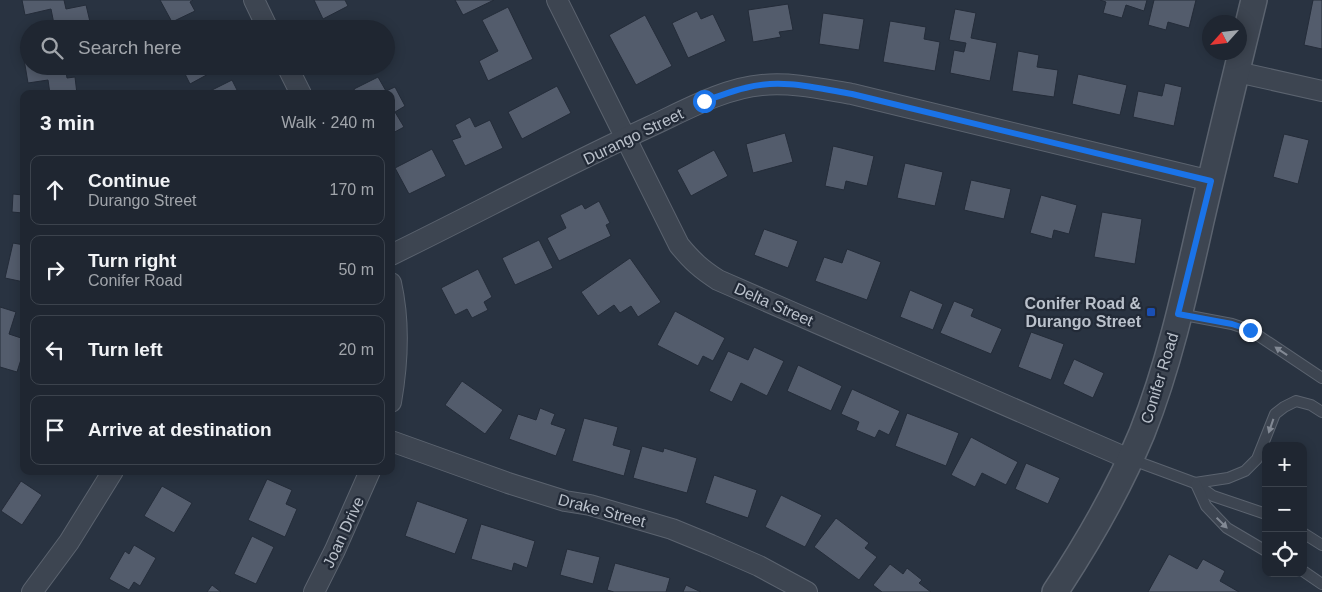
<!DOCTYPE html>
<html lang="en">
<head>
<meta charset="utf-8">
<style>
  :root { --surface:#1f2631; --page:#2c323d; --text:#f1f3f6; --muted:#a1a5ab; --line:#3c434d }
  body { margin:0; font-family:Helvetica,sans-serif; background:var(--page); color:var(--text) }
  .controls { position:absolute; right:15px; bottom:15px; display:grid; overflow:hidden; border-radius:10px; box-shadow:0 2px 12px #0003 }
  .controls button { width:45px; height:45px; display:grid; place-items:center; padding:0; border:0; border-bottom:1px solid var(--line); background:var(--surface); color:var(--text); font:25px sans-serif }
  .compass { position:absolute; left:1202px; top:15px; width:45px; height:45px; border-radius:50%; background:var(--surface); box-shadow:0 2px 12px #0003; rotate:243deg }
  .stop { position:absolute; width:15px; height:15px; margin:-11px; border:4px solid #1a73e8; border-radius:50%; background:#fff }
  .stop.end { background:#1a73e8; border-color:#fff; box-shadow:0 1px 5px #0008 }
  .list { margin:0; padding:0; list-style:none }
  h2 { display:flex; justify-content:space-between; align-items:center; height:65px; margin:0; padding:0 20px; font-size:21px }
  h2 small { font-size:16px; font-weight:400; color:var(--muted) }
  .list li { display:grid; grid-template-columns:32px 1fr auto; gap:15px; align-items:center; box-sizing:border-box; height:70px; margin:0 10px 10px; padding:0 10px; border:1px solid var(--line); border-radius:10px }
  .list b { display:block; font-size:19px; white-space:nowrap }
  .list p { margin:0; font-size:16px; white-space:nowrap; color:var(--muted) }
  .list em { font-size:16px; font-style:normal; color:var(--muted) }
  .icon { flex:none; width:28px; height:28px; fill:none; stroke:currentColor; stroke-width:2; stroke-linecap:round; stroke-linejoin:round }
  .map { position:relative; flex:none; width:1322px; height:592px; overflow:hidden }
  .search { position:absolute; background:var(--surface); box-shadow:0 2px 12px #0003; left:20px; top:20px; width:375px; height:55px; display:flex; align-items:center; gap:12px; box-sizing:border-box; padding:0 18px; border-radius:28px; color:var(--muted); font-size:19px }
  .panel { position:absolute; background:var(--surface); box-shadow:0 2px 12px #0003; left:20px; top:90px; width:375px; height:385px; border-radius:10px }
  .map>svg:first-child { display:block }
</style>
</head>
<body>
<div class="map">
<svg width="1322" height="592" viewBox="0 0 1322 592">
  <rect width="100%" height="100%" fill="#293341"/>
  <g fill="#535c6c" stroke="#242c39">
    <polygon points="22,0 64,0 66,9 86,5 91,26 79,29 55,29 51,9 25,15"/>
    <polygon points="160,0 193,0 190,2 195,11 172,22"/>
    <polygon points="314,0 345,0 348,6 323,19"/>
    <polygon points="455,0 494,0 463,15"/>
    <polygon points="1100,0 1147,0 1144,11 1126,5 1122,18 1103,13 1106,2"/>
    <polygon points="1154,0 1196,0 1189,28 1168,22 1166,30 1148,25"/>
    <polygon points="1313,0 1322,0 1322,49 1304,45"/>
    <polygon points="788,4 793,30 779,32 781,37 753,42 748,10"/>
    <polygon points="508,7 533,59 488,81 479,61 498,51 482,20"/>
    <polygon points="955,9 976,13 971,38 997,43 990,81 950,73 954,50 964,52 966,43 949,40"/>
    <polygon points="697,11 701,19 713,14 726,41 688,58 672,23"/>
    <polygon points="823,13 864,19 859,50 819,44"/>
    <polygon points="645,15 672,66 636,85 609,35"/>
    <polygon points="890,21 926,27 924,39 940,42 935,71 883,62"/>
    <polygon points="29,46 29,66 65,66 67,78 75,77 77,94 50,94 48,80 28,83 22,47"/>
    <polygon points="1018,51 1039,55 1037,67 1058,70 1054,97 1012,91"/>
    <polygon points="181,66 223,66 190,84"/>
    <polygon points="347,66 365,66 351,73"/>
    <polygon points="1078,74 1127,85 1120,115 1072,104"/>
    <polygon points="378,77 386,91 395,87 405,106 395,112 404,127 391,134 391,94 356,94 354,89"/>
    <polygon points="232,80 239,94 212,94 210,91"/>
    <polygon points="1165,83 1182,87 1174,126 1133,117 1138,91 1162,96"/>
    <polygon points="557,86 571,113 522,139 508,112"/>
    <polygon points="470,117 475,127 490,120 503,148 465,166 452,140 461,137 455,125"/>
    <polygon points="785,133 793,162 753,173 746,144"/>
    <polygon points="1284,134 1309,140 1298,184 1273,177"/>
    <polygon points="833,146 874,156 867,186 846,181 844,190 825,186"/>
    <polygon points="432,149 446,176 409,194 395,168"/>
    <polygon points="714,150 728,176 691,196 677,170"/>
    <polygon points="905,163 943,172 935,206 897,198"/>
    <polygon points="971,180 1011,189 1004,219 964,210"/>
    <polygon points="24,184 24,229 22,228 23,213 12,212 13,194 23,195"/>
    <polygon points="1041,195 1077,205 1069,234 1054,230 1052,239 1030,233"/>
    <polygon points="599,201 610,223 606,225 611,236 559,261 547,238 566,228 560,215 582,204 585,209"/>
    <polygon points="1102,212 1142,219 1135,264 1094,257"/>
    <polygon points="764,229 798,241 788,268 754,255"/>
    <polygon points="539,240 553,268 515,285 502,258"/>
    <polygon points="13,243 24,245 24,282 5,278"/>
    <polygon points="847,249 881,262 867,300 815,281 824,257 842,263"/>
    <polygon points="630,258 661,302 638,317 631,306 620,313 614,305 598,316 581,292"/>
    <polygon points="478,269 492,297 484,302 488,310 472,318 467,309 455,315 441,288"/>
    <polygon points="910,290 943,304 933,330 900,317"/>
    <polygon points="954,301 974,309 971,316 1002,329 991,354 940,333"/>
    <polygon points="0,307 16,312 9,334 24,339 24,350 17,372 0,367"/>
    <polygon points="675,311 725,338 713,361 703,356 698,366 657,345"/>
    <polygon points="1031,332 1064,344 1051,380 1018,367"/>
    <polygon points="754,347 784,361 767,396 741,383 732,402 709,391 728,351 748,360"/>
    <polygon points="1074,359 1104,373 1093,398 1063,384"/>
    <polygon points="798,365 842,386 831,411 787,391"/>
    <polygon points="462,381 503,410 485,434 445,405"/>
    <polygon points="852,389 900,411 889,435 879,430 875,438 856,430 859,422 841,414"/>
    <polygon points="540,408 555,414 551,424 566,429 556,456 509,439 518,414 536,420"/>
    <polygon points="907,413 959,433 946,466 895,446"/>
    <polygon points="584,418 618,427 613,445 631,450 624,476 572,461"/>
    <polygon points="971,437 1018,462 1006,485 982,473 975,487 951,475"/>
    <polygon points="642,446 663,452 664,448 697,458 687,493 633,478"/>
    <polygon points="1026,463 1060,478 1048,504 1015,489"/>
    <polygon points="714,475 757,490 748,518 705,503"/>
    <polygon points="267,479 292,490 286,504 297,509 285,537 248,520"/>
    <polygon points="21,481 42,495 22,525 1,511"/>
    <polygon points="162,486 192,503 174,533 144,516"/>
    <polygon points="781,495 822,515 805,547 765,527"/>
    <polygon points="417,501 468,519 455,554 405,536"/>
    <polygon points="836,518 869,543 865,548 877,557 859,580 814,547"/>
    <polygon points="481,524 535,541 527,568 514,563 512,571 471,559"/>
    <polygon points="252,536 274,547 256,584 234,574"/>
    <polygon points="134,545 156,558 140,586 134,582 129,590 109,579 125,551 129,554"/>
    <polygon points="567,549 600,557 593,584 560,575"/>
    <polygon points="1169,554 1197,569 1203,559 1225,571 1220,581 1239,592 1148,592"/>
    <polygon points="615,563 670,578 666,592 614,592 607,590"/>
    <polygon points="890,564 903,574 907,568 922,580 919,583 931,592 882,592 873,585"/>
    <polygon points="212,585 221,592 207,592"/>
    <polygon points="686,585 701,592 683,592"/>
  </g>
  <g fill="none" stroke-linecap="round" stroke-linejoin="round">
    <defs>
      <g id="service">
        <polyline points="1179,314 1232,324 1250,330 1322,378"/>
        <polyline points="1130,459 1195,483 1213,496 1266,514"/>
        <polyline points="1195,483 1228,478 1245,471 1257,459 1275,414 1284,407 1296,401 1311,405 1322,412"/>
        <polyline points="1196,484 1206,506 1227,528 1266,551"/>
        <polyline points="1303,533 1322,545"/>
        <polyline points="1303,571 1322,584"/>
      </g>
      <g id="minor">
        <polyline points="254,0 268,29"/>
        <path d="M557 0 679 245C692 261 701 269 718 280L1129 459"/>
        <polyline points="287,66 301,94"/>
        <polyline points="1237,72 1322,91"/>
        <path d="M391 255C477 213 562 167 649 127 684 111 724 88 762 85 792 82 822 89 852 94L1211 181"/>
        <path d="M391 283C400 323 398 362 391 402"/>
        <polyline points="391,441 508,483 565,501 590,505 672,529 711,545 759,566 807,592"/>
        <polyline points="32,592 69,542 113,471"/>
        <polyline points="314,592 335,550 370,471"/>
      </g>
      <path id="tertiary" d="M1055 592C1088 542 1119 488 1142 433 1169 365 1185 292 1201 221 1218 147 1236 74 1254 0"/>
    </defs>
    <use href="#service" stroke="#5b636f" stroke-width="12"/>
    <use href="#minor" stroke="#5b636f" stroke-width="22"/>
    <use href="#tertiary" stroke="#5b636f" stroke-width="28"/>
    <use href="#service" stroke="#3d4551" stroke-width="10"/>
    <use href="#minor" stroke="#3d4551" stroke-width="20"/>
    <use href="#tertiary" stroke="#3d4551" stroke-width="25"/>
  </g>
  <defs><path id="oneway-solid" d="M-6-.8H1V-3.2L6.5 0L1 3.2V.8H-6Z" transform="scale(1.25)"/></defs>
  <g fill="#828994">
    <use href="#oneway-solid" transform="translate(1281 351) rotate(-146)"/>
    <use href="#oneway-solid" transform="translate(1271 426) rotate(109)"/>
    <use href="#oneway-solid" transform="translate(1222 523) rotate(44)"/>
  </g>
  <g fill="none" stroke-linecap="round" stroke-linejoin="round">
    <path stroke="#1a73e8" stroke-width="6" d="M704 101C718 97 731 91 745 88 780 78 817 88 852 94L1211 181 1178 314 1232 324 1250 330"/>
  </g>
  <rect fill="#1a4fb4" stroke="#222a37" stroke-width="2" x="1146" y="307" width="10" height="10" rx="2.5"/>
  <g text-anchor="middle" stroke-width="4.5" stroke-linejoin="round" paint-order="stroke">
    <g font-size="16" fill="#bac1cb" stroke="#222a37">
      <text transform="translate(633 136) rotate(-26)" y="6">Durango Street</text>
      <text transform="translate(774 304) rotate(24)" y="6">Delta Street</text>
      <text transform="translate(1159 378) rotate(-73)" y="6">Conifer Road</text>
      <text transform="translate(602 510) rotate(15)" y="6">Drake Street</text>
      <text transform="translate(343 532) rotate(-65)" y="6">Joan Drive</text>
    </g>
    <g font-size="16" font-weight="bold" fill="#bac1cb" stroke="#222a37" text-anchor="end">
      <text x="1141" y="309">Conifer Road &amp;<tspan x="1141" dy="18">Durango Street</tspan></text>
    </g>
  </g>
</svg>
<div class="controls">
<button>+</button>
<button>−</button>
<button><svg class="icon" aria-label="locate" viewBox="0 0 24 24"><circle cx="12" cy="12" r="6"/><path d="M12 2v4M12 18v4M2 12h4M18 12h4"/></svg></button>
</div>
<svg class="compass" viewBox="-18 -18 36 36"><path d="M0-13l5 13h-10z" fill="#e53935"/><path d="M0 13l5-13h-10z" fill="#a1a5ab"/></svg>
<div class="stop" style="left:704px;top:101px"></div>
<div class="stop end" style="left:1250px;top:330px"></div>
<div class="search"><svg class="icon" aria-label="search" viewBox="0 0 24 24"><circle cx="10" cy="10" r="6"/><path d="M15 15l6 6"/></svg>Search here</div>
<section class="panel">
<h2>3 min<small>Walk · 240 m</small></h2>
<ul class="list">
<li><svg class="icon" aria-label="ahead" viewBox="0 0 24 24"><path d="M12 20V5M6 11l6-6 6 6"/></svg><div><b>Continue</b><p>Durango Street</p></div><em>170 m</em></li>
<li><svg class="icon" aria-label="right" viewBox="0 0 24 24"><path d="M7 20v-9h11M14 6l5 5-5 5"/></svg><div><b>Turn right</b><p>Conifer Road</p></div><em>50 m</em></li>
<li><svg class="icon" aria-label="left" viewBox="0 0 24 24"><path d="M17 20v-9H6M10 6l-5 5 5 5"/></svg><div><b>Turn left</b></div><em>20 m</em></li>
<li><svg class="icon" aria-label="arrive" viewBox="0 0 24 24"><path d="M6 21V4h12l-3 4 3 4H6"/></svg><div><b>Arrive at destination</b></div></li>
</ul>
</section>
</div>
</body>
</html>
